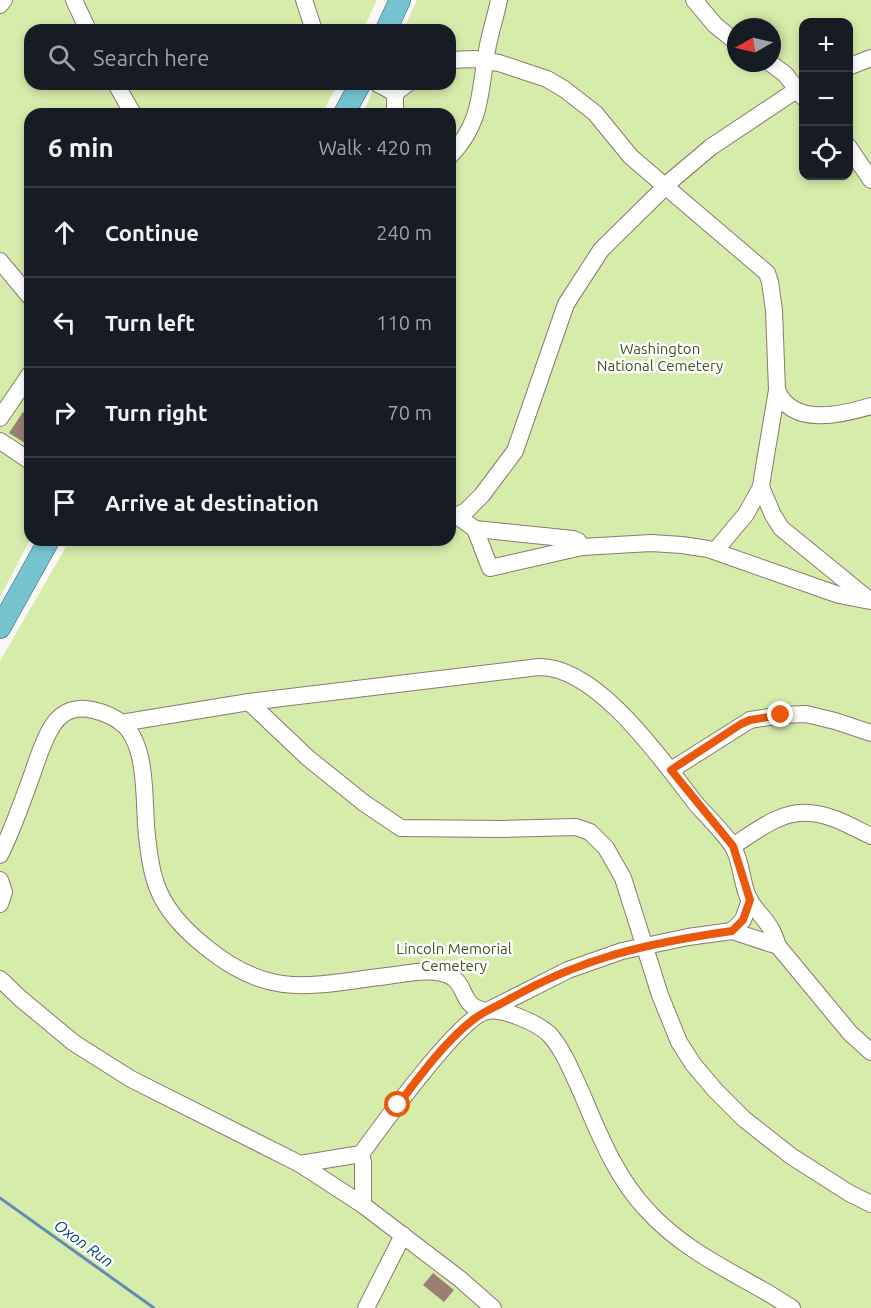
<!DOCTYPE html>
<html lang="en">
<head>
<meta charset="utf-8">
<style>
  :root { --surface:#171b24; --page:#20242c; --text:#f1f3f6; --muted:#9ea1a6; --line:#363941 }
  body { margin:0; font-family:Ubuntu,sans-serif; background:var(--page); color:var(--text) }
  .controls { position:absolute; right:18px; top:18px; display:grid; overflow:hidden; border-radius:12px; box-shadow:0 3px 9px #0003 }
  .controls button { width:54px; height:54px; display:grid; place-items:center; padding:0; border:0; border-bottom:2px solid var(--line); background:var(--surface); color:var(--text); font:30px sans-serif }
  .compass { position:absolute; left:727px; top:18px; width:54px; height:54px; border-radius:50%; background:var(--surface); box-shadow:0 3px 9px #0003; rotate:262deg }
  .stop { position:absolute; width:18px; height:18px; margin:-14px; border:4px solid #ea580c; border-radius:50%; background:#fff }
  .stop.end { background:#ea580c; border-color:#fff; box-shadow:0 2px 6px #0008 }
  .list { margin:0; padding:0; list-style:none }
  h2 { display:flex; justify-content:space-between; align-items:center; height:78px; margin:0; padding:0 24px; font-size:26px }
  h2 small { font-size:20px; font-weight:400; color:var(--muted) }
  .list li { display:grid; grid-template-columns:39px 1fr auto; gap:18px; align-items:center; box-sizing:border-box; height:90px; padding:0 24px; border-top:2px solid var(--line) }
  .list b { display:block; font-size:22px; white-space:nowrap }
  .list em { font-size:20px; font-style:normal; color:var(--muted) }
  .icon { flex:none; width:33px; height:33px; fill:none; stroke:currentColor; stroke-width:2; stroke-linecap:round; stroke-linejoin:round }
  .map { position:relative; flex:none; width:871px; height:1308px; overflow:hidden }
  .search { position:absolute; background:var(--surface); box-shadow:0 3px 9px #0003; left:24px; top:24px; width:432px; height:66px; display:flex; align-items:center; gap:15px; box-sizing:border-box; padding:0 21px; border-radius:18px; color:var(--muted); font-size:22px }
  .panel { position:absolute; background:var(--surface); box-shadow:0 3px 9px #0003; left:24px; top:108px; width:432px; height:438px; border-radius:18px }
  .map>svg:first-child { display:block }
</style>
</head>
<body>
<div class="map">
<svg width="871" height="1308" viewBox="0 0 871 1308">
  <rect width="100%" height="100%" fill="#fcf7f4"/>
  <g fill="#d6ecaa" fill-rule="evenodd">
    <polygon points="0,0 377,0 363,30 30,30 30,84 337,84 323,114 30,114 30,540 0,597"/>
    <path d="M417 0H871V1308H0V661L70 540H450V114H362L376 84H450V30H403ZM804 22H848V176H804ZM736 27H772V63H736Z"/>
  </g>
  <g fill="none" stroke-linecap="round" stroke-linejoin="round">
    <polyline stroke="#638bb4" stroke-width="3" points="0,1198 154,1308"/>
  </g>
  <g fill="#9a8074">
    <polygon points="23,412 30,417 30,443 28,445 9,433"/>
    <polygon points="433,1273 454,1290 444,1302 423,1285"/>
  </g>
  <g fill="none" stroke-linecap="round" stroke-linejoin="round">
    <defs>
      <g id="minor">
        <polyline points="74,0 88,30"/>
        <polyline points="304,0 314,30"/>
        <polyline points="694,0 715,25 736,42"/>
        <polyline points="0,5 4,0"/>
        <polyline points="450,60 474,59 499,63 547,79 564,89 595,113 631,157 767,273 770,282 774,310 777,390 763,473 761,487 746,514 715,551"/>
        <polyline points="770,63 785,74 803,97"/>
        <polyline points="848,67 871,58"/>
        <polyline points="116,84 133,114"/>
        <polyline points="378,84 395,93"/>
        <polyline points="395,114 395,93 407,84"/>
        <polyline points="848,146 871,180"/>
        <path d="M450 156C484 121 479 89 488 45 491 30 496 15 499 0"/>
        <polyline points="0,261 30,297"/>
        <path d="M777 390C792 427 841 415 871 406"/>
        <polyline points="0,418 30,374"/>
        <polyline points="0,441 30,461"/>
        <polyline points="761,487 773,515 781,528 868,599"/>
        <polyline points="457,516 475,529 490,568 582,547 651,543 682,545 708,549 839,595 870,601"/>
        <polyline points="450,519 466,511 482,495 515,451 566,304 601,250 673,179 711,147 804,85"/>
        <polyline points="475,529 573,539 578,541 582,547"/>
        <polyline points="249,702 308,758 364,803 401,828 503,829 576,827 590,832 606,848 623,878 660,995 679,1042 693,1064 715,1090 744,1119 791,1156 849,1193 871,1204"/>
        <path d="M121 723 249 702 539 667C598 666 664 763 697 805 707 816 726 835 733 847 742 862 741 883 749 899 755 910 765 918 771 929 774 934 776 940 778 946"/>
        <polyline points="671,770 750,720 781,715 806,714 835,721 871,733"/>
        <path d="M733 846C755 832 781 810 809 813 831 814 852 827 871 836"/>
        <path d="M0 855C13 829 22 802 32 775 38 758 43 740 53 725 62 711 77 706 93 710 102 712 114 717 122 723 149 746 143 803 147 836 149 853 151 872 158 889 167 912 188 933 207 948 271 1000 312 985 387 976 404 974 425 969 442 973 471 980 456 1007 487 1011L568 970 622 951 688 937 732 931 778 946 850 1033 871 1052"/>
        <polyline points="0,880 4,892 0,904"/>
        <polyline points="732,931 743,920 750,900"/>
        <polyline points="0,979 21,999 74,1043 131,1079 300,1164 363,1205"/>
        <polyline points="300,1164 361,1154"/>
        <polyline points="366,1308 403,1235"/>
        <path d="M493 1308 460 1279 363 1205V1162L361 1154C380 1128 460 1017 487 1011 504 1008 537 1023 549 1034 564 1050 573 1075 582 1094 599 1134 616 1177 646 1209 678 1245 720 1266 761 1289 772 1295 782 1302 792 1308"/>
      </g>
      <g id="major">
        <polyline points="386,30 400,0"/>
        <polyline points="344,114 360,84"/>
        <polyline points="0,628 49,540"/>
      </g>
    </defs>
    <use href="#minor" stroke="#90776b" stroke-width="18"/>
    <use href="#major" stroke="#1c6b78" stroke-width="22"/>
    <use href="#minor" stroke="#fff" stroke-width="16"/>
    <use href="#major" stroke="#77c4d1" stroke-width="21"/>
  </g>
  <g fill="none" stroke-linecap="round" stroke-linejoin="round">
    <path stroke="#ea580c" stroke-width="8" d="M398 1105C419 1077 446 1040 474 1019 483 1012 495 1007 506 1001 580 958 648 943 732 931L743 920 750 900 733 846 671 770 741 724 750 720 781 715"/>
  </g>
  <g text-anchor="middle" stroke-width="5" stroke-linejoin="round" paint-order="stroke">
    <g font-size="15" fill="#44541b" stroke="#fff">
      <text x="660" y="354">Washington<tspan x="660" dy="17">National Cemetery</tspan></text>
      <text x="454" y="954">Lincoln Memorial<tspan x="454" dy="17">Cemetery</tspan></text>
    </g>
    <g font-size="16" font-style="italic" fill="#00477e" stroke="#fff">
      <text transform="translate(84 1243) rotate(36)" y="6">Oxon Run</text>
    </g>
  </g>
</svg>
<div class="controls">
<button>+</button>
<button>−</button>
<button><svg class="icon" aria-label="locate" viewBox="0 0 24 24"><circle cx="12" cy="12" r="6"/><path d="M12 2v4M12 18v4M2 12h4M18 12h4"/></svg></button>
</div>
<svg class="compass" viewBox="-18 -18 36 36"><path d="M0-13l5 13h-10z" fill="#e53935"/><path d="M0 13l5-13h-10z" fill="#9ea1a6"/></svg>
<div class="stop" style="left:398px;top:1105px"></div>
<div class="stop end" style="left:781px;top:715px"></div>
<div class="search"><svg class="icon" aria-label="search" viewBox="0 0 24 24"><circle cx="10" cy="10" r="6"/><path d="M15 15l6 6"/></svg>Search here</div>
<section class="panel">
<h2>6 min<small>Walk · 420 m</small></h2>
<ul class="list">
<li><svg class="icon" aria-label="ahead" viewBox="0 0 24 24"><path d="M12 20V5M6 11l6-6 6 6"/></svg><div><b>Continue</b></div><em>240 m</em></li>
<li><svg class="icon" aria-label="left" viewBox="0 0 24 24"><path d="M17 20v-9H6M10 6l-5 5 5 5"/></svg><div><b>Turn left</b></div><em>110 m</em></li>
<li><svg class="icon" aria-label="right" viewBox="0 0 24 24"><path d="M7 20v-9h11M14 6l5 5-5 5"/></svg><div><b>Turn right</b></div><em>70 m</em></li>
<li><svg class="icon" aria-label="arrive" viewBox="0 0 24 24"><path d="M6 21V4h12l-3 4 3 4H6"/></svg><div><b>Arrive at destination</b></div></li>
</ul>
</section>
</div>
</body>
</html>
